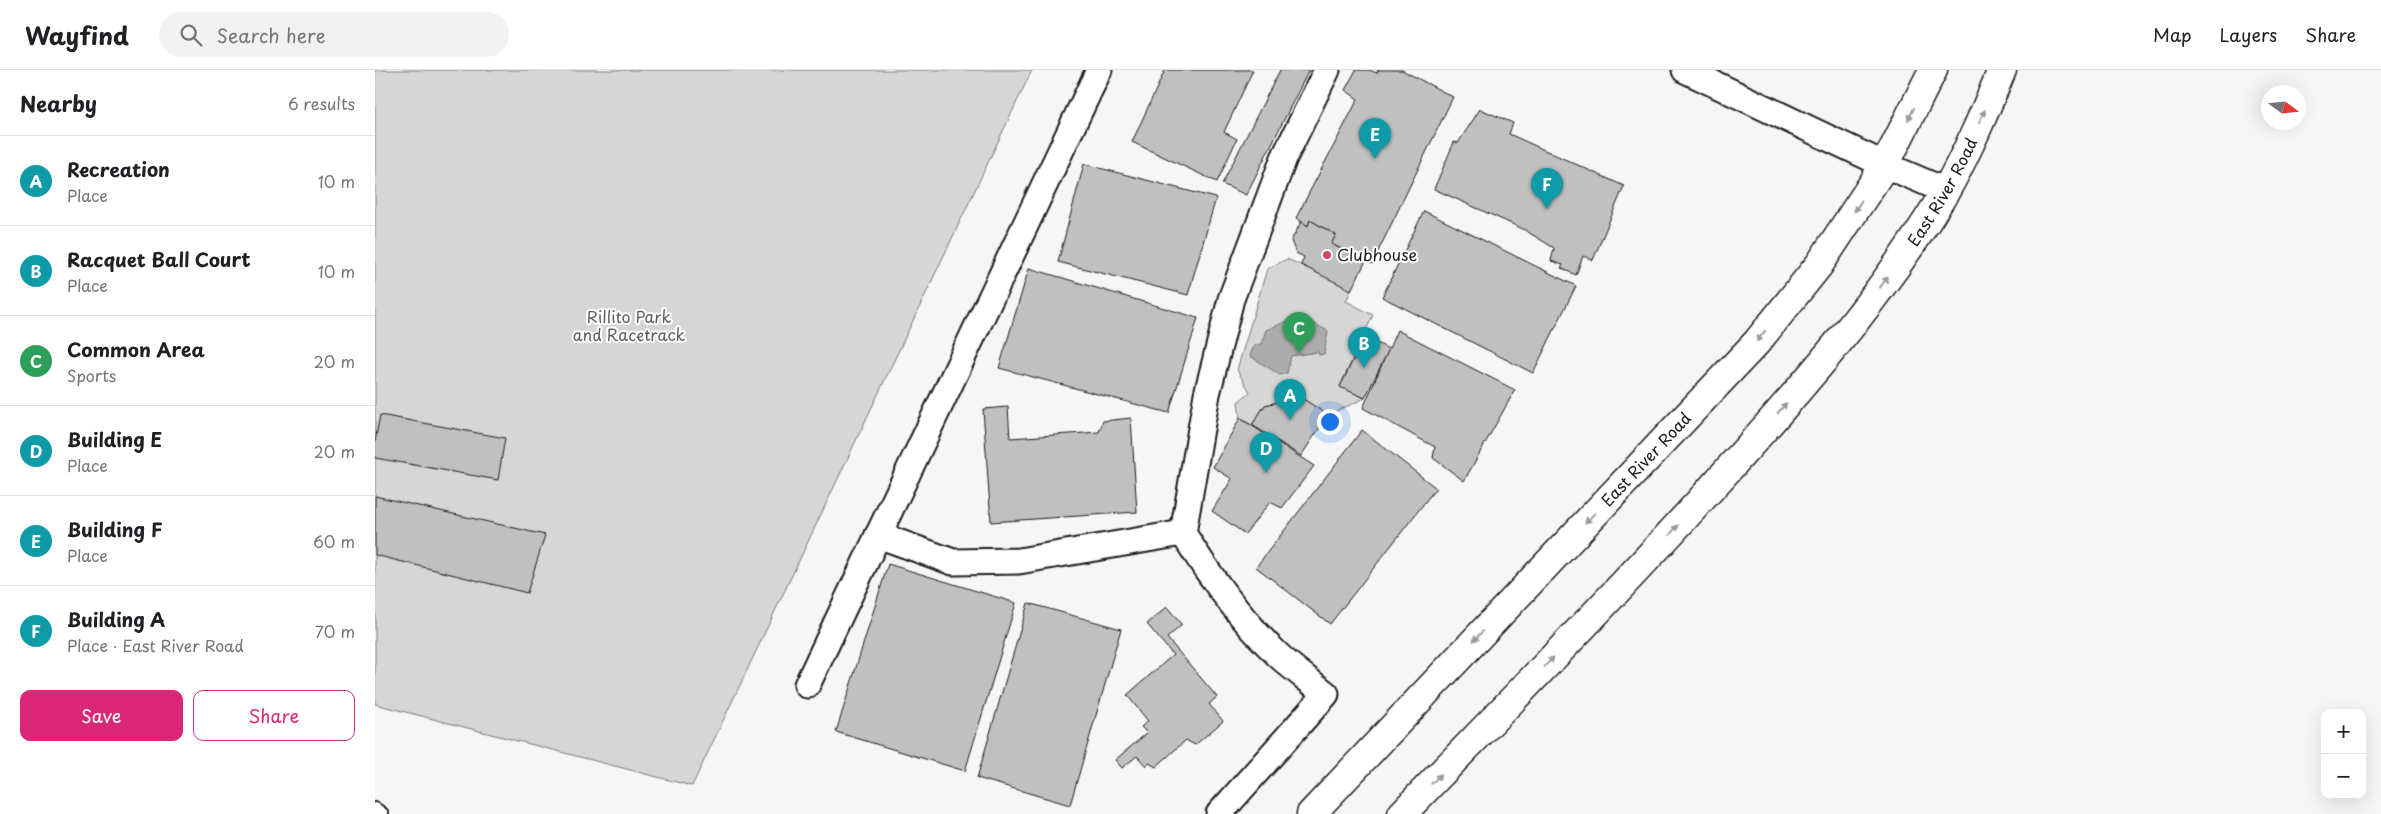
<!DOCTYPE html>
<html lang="en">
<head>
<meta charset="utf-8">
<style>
  :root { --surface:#fff; --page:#f2f2f2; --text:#202124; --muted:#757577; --line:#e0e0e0; --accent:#db2777 }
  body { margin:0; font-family:"Playpen Sans",sans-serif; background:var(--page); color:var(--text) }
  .controls { position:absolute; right:15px; bottom:15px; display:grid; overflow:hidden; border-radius:10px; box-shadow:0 5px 20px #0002 }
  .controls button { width:45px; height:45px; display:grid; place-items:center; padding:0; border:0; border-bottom:1px solid var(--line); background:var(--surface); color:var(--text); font:25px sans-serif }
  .compass { position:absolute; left:1886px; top:15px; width:45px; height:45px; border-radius:50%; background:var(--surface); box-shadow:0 5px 20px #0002; rotate:105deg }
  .you { position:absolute; left:954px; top:351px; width:18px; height:18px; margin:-12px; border:4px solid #fff; border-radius:50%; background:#1a73e8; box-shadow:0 0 0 8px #1a73e833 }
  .badge { display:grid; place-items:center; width:32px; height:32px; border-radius:50%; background:var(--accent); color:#fff; font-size:16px; font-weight:700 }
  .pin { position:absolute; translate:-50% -41px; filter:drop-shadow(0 1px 2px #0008) }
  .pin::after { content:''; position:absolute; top:26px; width:18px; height:15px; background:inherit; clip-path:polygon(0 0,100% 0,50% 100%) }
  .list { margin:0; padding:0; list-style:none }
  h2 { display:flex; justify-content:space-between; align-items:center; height:65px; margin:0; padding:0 20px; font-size:21px }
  h2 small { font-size:16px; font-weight:400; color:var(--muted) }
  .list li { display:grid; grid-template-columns:32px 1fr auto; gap:15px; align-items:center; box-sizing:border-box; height:90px; padding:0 20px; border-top:1px solid var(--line) }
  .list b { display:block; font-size:19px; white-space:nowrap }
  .list p { margin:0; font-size:16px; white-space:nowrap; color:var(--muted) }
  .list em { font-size:16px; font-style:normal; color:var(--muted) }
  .actions { display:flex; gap:10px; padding:15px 20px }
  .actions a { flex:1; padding:11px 0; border:1px solid var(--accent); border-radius:10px; text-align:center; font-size:18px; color:var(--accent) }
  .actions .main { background:var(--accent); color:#fff }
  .icon { flex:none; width:28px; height:28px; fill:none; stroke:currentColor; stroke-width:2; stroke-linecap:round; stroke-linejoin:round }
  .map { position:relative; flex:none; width:2006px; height:744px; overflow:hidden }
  header { display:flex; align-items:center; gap:30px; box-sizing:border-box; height:70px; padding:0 25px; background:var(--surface); border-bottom:1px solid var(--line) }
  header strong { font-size:24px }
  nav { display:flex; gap:28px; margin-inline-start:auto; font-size:18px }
  .search { width:350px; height:45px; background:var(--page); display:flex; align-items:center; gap:12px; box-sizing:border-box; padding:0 18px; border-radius:28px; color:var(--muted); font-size:19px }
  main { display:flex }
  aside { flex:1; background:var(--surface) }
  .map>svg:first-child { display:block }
</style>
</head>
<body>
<header>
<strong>Wayfind</strong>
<div class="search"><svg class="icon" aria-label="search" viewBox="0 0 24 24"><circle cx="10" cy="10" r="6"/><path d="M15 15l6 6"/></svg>Search here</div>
<nav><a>Map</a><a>Layers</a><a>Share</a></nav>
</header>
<main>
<aside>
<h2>Nearby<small>6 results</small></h2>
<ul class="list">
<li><span class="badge" style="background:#0f9aa8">A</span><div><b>Recreation</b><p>Place</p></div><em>10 m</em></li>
<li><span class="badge" style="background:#0f9aa8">B</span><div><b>Racquet Ball Court</b><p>Place</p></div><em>10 m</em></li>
<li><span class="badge" style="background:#2e9e5b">C</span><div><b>Common Area</b><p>Sports</p></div><em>20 m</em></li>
<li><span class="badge" style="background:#0f9aa8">D</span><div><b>Building E</b><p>Place</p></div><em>20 m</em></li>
<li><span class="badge" style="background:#0f9aa8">E</span><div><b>Building F</b><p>Place</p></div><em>60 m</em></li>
<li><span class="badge" style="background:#0f9aa8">F</span><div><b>Building A</b><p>Place · East River Road</p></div><em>70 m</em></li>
</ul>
<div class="actions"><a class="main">Save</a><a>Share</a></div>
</aside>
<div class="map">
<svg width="2006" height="744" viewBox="0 0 2006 744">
  <rect width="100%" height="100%" fill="#f6f6f6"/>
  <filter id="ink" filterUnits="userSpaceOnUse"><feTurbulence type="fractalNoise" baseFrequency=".02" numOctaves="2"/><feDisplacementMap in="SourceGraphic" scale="10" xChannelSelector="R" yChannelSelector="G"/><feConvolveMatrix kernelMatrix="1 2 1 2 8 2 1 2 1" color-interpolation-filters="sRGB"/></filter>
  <g filter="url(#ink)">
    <g fill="#d6d6d6" stroke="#797979">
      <polygon points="0,0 657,0 317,716 0,634"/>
      <polygon points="912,189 977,218 971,231 998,245 965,316 990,328 953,345 903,332 890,335 877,355 865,348 863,332 875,322 862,300 892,199"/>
    </g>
    <polygon fill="#acacac" stroke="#727272" points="924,246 953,261 949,284 944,285 943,282 916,286 912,303 905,305 875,286 879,275 886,274 891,260"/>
    <g fill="#c0c0c0" stroke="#1c1c1c">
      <polygon points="790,0 878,0 849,62 862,69 842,112 757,72"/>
      <polygon points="905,0 934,0 871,125 847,114"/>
      <polygon points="981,0 994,0 1002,3 1003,0 1027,0 1078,27 997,194 956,174 961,165 935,150 933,156 921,148 983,29 970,20"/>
      <polygon points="1105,39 1138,53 1134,64 1249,116 1218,190 1208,186 1201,205 1186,198 1188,195 1176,191 1179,178 1148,159 1059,119 1079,72 1083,73"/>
      <polygon points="709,94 841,128 813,225 683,192"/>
      <polygon points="1049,141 1201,216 1158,303 1007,227"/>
      <polygon points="935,150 961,165 956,174 991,191 976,220 926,195 929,187 921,183 916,171 926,152 933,156"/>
      <polygon points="654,198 823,248 794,343 624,298"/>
      <polygon points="1022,260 1140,320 1089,411 1058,388 1060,377 988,338"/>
      <polygon points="989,267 1014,279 990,328 965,317"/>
      <polygon points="913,319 953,345 926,386 877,355 890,335 903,332"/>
      <polygon points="633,337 635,368 724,362 728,351 756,348 762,442 616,452 608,339"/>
      <polygon points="5,345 130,368 123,410 0,388 0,372"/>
      <polygon points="865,348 939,396 907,438 895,432 870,464 837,441 857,409 838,397"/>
      <polygon points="987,360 1061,418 955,554 881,497"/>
      <polygon points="0,426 170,465 152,523 0,485"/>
      <polygon points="513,494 641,533 590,701 461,662"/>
      <polygon points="653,533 746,559 695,735 602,708"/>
      <polygon points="792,537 807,555 792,568 842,627 834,634 848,651 820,675 811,670 781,697 774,693 771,696 762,686 747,698 740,690 772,663 766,657 773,651 752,625 798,585 772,554"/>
    </g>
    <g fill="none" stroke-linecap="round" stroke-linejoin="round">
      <defs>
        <polyline id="lane" points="0,739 7,744"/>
        <g id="street">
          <polyline points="1310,0 1510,95 1571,121"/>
          <polyline points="503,465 578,492 644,491 808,463"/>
          <polyline points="432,615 724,0"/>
          <path d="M844 744 951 624C935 611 918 599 903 585 865 549 835 507 808 463L832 324 856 229 909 88 952 0"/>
        </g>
        <g id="primary">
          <path id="s1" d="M936 744 1382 272 1444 195 1510 95 1558 0"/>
          <path id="s2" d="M1027 744C1130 637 1234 532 1333 422 1418 328 1504 232 1570 122 1592 84 1610 41 1627 0"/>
        </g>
      </defs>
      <use href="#lane" stroke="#1c1c1c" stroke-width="16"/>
      <use href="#street" stroke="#1c1c1c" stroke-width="29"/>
      <use href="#primary" stroke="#1c1c1c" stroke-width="31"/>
      <use href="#lane" stroke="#fff" stroke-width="12"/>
      <use href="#street" stroke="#fff" stroke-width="25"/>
      <use href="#primary" stroke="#fff" stroke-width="28"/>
    </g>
    <defs><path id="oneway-solid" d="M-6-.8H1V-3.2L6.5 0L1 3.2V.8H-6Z" transform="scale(1.25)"/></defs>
    <g fill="#999">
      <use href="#oneway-solid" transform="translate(1536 44) rotate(117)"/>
      <use href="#oneway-solid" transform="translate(1607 46) rotate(-65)"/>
      <use href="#oneway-solid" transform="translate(1483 136) rotate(123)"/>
      <use href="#oneway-solid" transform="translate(1509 212) rotate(-54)"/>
      <use href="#oneway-solid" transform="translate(1386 266) rotate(129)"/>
      <use href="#oneway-solid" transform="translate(1407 338) rotate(-49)"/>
      <use href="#oneway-solid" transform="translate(1215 448) rotate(134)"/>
      <use href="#oneway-solid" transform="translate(1299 460) rotate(-48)"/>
      <use href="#oneway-solid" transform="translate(1103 566) rotate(134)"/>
      <use href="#oneway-solid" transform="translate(1174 592) rotate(-46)"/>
      <use href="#oneway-solid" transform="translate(1061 709) rotate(-46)"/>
    </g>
  </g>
  <circle fill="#d1495b" stroke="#fff" stroke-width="2" cx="952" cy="185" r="5"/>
  <g text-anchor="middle" stroke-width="4" stroke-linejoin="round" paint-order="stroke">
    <g font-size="16" fill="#1c1c1c" stroke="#fff">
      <text dy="6" stroke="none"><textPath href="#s2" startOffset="826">East River Road</textPath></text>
      <text dy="6" stroke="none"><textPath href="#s1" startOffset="488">East River Road</textPath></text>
    </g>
    <g font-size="16" fill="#1c1c1c" stroke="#fff" text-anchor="start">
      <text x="962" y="191">Clubhouse</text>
    </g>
    <g font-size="16" fill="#5d5d5d" stroke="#fff">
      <text x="254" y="253">Rillito Park<tspan x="254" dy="18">and Racetrack</tspan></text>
    </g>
  </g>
</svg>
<div class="controls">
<button>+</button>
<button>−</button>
</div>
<svg class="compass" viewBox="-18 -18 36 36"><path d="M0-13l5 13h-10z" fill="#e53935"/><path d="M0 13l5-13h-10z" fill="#757577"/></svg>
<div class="you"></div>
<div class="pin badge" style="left:915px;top:350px;background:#0f9aa8">A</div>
<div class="pin badge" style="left:989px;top:298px;background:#0f9aa8">B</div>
<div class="pin badge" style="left:924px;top:283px;background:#2e9e5b">C</div>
<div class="pin badge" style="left:891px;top:403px;background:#0f9aa8">D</div>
<div class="pin badge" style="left:1000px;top:89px;background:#0f9aa8">E</div>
<div class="pin badge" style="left:1172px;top:139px;background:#0f9aa8">F</div>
</div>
</main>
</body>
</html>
